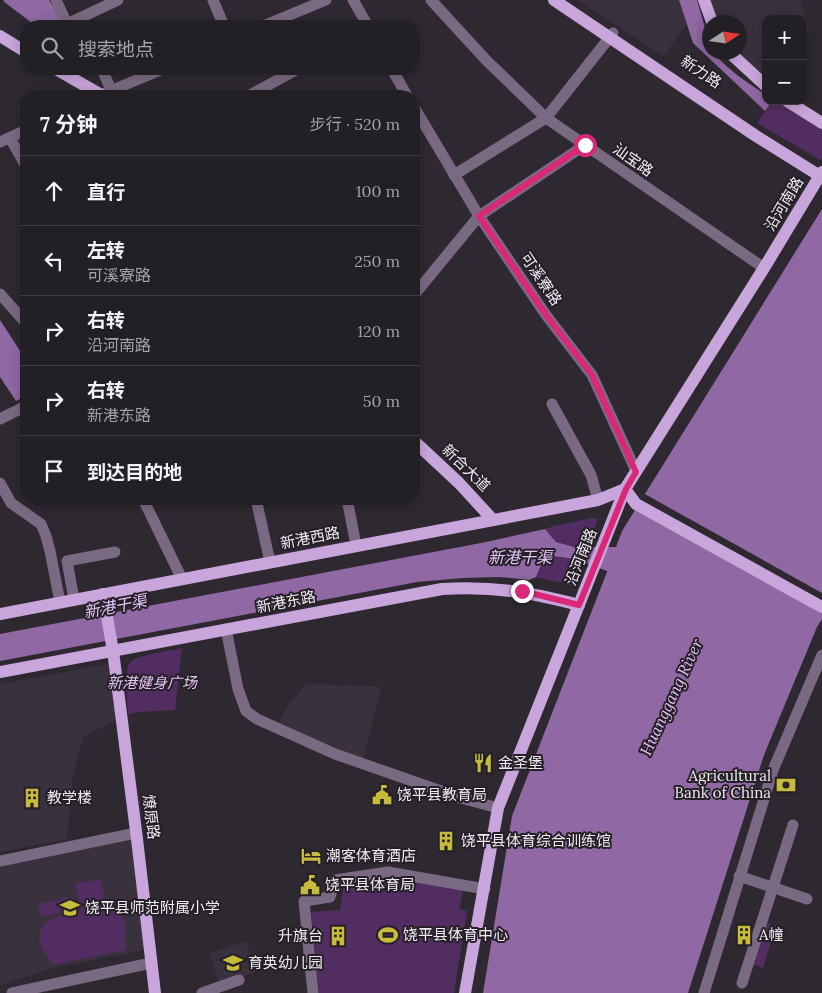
<!DOCTYPE html>
<html lang="zh">
<head>
<meta charset="utf-8">
<style>
  :root { --surface:#221f25; --page:#2e2c32; --text:#f1f3f6; --muted:#a2a2a7; --line:#3f3d42 }
  body { margin:0; font-family:Lora,"Noto Sans SC",serif; background:var(--page); color:var(--text) }
  .controls { position:absolute; right:15px; top:15px; display:grid; overflow:hidden; border-radius:10px; box-shadow:0 2px 12px #0003 }
  .controls button { width:45px; height:45px; display:grid; place-items:center; padding:0; border:0; border-bottom:1px solid var(--line); background:var(--surface); color:var(--text); font:25px sans-serif }
  .compass { position:absolute; left:702px; top:15px; width:45px; height:45px; border-radius:50%; background:var(--surface); box-shadow:0 2px 12px #0003; rotate:78deg }
  .stop { position:absolute; width:15px; height:15px; margin:-11px; border:4px solid #db2777; border-radius:50%; background:#fff }
  .stop.end { background:#db2777; border-color:#fff; box-shadow:0 1px 5px #0008 }
  .list { margin:0; padding:0; list-style:none }
  h2 { display:flex; justify-content:space-between; align-items:center; height:65px; margin:0; padding:0 20px; font-size:21px }
  h2 small { font-size:16px; font-weight:400; color:var(--muted) }
  .list li { display:grid; grid-template-columns:32px 1fr auto; gap:15px; align-items:center; box-sizing:border-box; height:70px; padding:0 20px; border-top:1px solid var(--line) }
  .list b { display:block; font-size:19px; white-space:nowrap }
  .list p { margin:0; font-size:16px; white-space:nowrap; color:var(--muted) }
  .list em { font-size:16px; font-style:normal; color:var(--muted) }
  .icon { flex:none; width:28px; height:28px; fill:none; stroke:currentColor; stroke-width:2; stroke-linecap:round; stroke-linejoin:round }
  .map { position:relative; flex:none; width:822px; height:993px; overflow:hidden }
  .search { position:absolute; background:var(--surface); box-shadow:0 2px 12px #0003; left:20px; top:20px; width:400px; height:55px; display:flex; align-items:center; gap:12px; box-sizing:border-box; padding:0 18px; border-radius:20px; color:var(--muted); font-size:19px }
  .panel { position:absolute; background:var(--surface); box-shadow:0 2px 12px #0003; left:20px; top:90px; width:400px; height:415px; border-radius:20px }
  .map>svg:first-child { display:block }
</style>
</head>
<body>
<div class="map">
<svg width="822" height="993" viewBox="0 0 822 993">
  <rect width="100%" height="100%" fill="#2e2931"/>
  <g fill="#39313e">
    <polygon points="577,0 679,0 686,24 664,56"/>
    <polygon points="704,0 800,0 810,33 803,35 803,19 766,19 766,66 756,79 729,53 740,52 740,22 712,22"/>
    <polygon points="108,664 116,720 83,737 73,774 67,839 0,852 0,684"/>
    <polygon points="310,684 381,687 363,759 339,751 290,729 279,722 288,706 304,686"/>
    <polygon points="132,840 145,950 49,969 0,985 0,866"/>
    <polygon points="246,941 256,972 220,984 209,954"/>
  </g>
  <g fill="#512d61">
    <polygon points="772,101 775,101 822,130 822,157 820,160 757,123"/>
    <polygon points="592,518 598,519 572,585 536,577 545,554 554,555 556,542 545,529 554,526"/>
    <path d="M182 648 175 710 138 712 128 714C128 702 123 673 130 663 137 654 170 651 182 648Z"/>
    <polygon points="387,878 463,890 459,909 467,911 454,993 319,993 311,912 340,910 344,884"/>
    <polygon points="101,879 106,905 81,910 75,884"/>
    <polygon points="70,897 72,910 41,917 38,904"/>
    <path d="M101 907C114 906 126 915 126 929 126 938 124 941 126 950L52 965C50 956 41 952 40 942 35 912 81 911 101 907Z"/>
    <polygon points="765,922 776,926 763,968 752,964"/>
  </g>
  <g fill="#9068a3">
    <polygon points="5,0 49,0 65,26 36,26 3,1"/>
    <path d="M679 0H697L709 42 710 52 714 53C729 71 747 82 766 95V101H772L765 111 693 43Z"/>
    <polygon points="822,209 822,619 817,627 764,755 688,993 483,993 512,816 612,559 576,559 545,555 536,577 529,580 500,577 463,578 417,582 0,661 0,634 481,543 545,529 556,542 574,547 616,547 622,531"/>
    <polygon points="0,320 26,360 26,396 16,401 0,377"/>
  </g>
  <polygon fill="#2e2931" points="643,493 822,593 822,612 634,507"/>
  <g fill="none" stroke-linecap="round" stroke-linejoin="round">
    <polyline stroke="#9068a3" stroke-width="15" points="585,555 629,571"/>
    <g stroke="#7a6982" stroke-width="11">
      <polyline points="56,0 68,26"/>
      <polyline points="213,0 224,26"/>
      <polyline points="353,0 368,26"/>
      <polyline points="431,0 486,60 546,118 764,268"/>
      <polyline points="67,24 118,0"/>
      <polyline points="263,26 326,0"/>
      <polyline points="102,69 111,90"/>
      <polyline points="392,69 407,96"/>
      <polyline points="98,96 163,69"/>
      <polyline points="248,96 298,69"/>
      <polyline points="414,107 479,216 546,315 592,375 636,471"/>
      <polyline points="10,138 26,166"/>
      <polyline points="0,142 26,130"/>
      <polyline points="454,175 546,118 613,33"/>
      <polyline points="0,294 26,323"/>
      <polyline points="414,295 479,216 585,145"/>
      <polyline points="552,404 591,475 598,500"/>
      <polyline points="0,419 26,406"/>
      <polyline points="0,483 11,503 41,524 46,536 50,551 60,602"/>
      <polyline points="143,499 182,579"/>
      <polyline points="256,499 270,562"/>
      <polyline points="347,499 356,545"/>
      <polyline points="74,599 67,561 115,552"/>
      <polyline points="226,629 238,689 246,711 257,719 335,754 461,798 498,808"/>
      <polyline points="0,861 136,833"/>
      <polyline points="739,876 807,899"/>
      <polyline points="742,983 793,825"/>
      <polyline points="12,993 151,963"/>
      <polyline points="202,993 239,980"/>
      <polyline points="313,993 304,901 330,897 335,880 388,872 485,889"/>
      <polyline points="704,993 773,770 822,655"/>
    </g>
    <g stroke="#c8a5da" stroke-width="12">
      <polyline points="554,0 756,136 820,176"/>
      <polyline points="704,0 712,22"/>
      <polyline points="0,36 26,52"/>
      <polyline points="729,52 766,86"/>
      <polyline points="56,69 103,96"/>
      <polyline points="787,101 822,123"/>
      <polyline points="414,441 459,483 493,520"/>
      <polyline points="625,489 636,504 822,607"/>
      <polyline points="103,594 113,651 137,839 155,993"/>
      <polyline points="0,614 598,500 625,489"/>
      <path d="M0 672 442 589C494 586 529 592 579 605"/>
      <polyline points="465,993 498,808 625,489 764,268 822,172"/>
    </g>
  </g>
  <g fill="none" stroke-linecap="round" stroke-linejoin="round">
    <polyline stroke="#db2777" stroke-width="6" points="522,591 579,605 626,489 636,472 592,375 546,315 479,216 585,145"/>
  </g>
  <defs>
    <symbol id="restaurant-bare" viewBox="-9 -9 18 18"><path d="M-5-6h1v4h1v-4h1v4h1v-4h1v5L-1.5 .5V6h-2V.5L-5-1ZM5-6V6H3V1.5H1.5Q1.5-4 5-6Z" fill="#c7bb3c" stroke="#251f27" stroke-width="2.5" paint-order="stroke"/></symbol>
    <symbol id="bank-bare" viewBox="-9 -9 18 18"><path d="M-6-4H6V4H-6ZM0-2.3a2.3 2.3 0 1 0 0 4.6a2.3 2.3 0 1 0 0-4.6Z" fill="#c7bb3c" stroke="#251f27" stroke-width="2.5" paint-order="stroke"/></symbol>
    <symbol id="civic-bare" viewBox="-9 -9 18 18"><path d="M-.6-6.5H3V-4.5H.6V-3L4-1V1h2V6H-6V1h2V-1L-.6-3ZM-1.2 2.5V6h2.4V2.5Z" fill="#c7bb3c" stroke="#251f27" stroke-width="2.5" paint-order="stroke"/></symbol>
    <symbol id="building-bare" viewBox="-9 -9 18 18"><path d="M-4-6H4V6H1V3H-1V6H-4ZM-2.5-4.3h1.7v1.8h-1.7ZM.8-4.3h1.7v1.8H.8ZM-2.5-1h1.7V.8h-1.7ZM.8-1h1.7V.8H.8Z" fill="#c7bb3c" stroke="#251f27" stroke-width="2.5" paint-order="stroke"/></symbol>
    <symbol id="hotel-bare" viewBox="-9 -9 18 18"><path d="M-6-4.5h1.5V1H6V5H4.5V3h-9V5H-6ZM-4 0a1.8 1.8 0 1 1 3.6 0ZM.5 0V-2.5h3Q6-2.5 6 0Z" fill="#c7bb3c" stroke="#251f27" stroke-width="2.5" paint-order="stroke"/></symbol>
    <symbol id="school-bare" viewBox="-9 -9 18 18"><path d="M0-5L7-2L0 1L-7-2ZM-4 1L0 2.5L4 1V4Q0 6-4 4Z" fill="#c7bb3c" stroke="#251f27" stroke-width="2.5" paint-order="stroke"/></symbol>
    <symbol id="stadium-bare" viewBox="-9 -9 18 18"><path d="M0-5a6.5 5 0 1 0 0 10a6.5 5 0 1 0 0-10ZM-3.5-1.8h7v3.6h-7Z" fill="#c7bb3c" stroke="#251f27" stroke-width="2.5" paint-order="stroke"/></symbol>
  </defs>
  <g fill-rule="evenodd">
    <use href="#restaurant-bare" x="469" y="749" width="28" height="28"/>
    <use href="#bank-bare" x="772" y="771" width="28" height="28"/>
    <use href="#civic-bare" x="368" y="781" width="28" height="28"/>
    <use href="#building-bare" x="18" y="784" width="28" height="28"/>
    <use href="#building-bare" x="432" y="827" width="28" height="28"/>
    <use href="#hotel-bare" x="297" y="842" width="28" height="28"/>
    <use href="#civic-bare" x="296" y="871" width="28" height="28"/>
    <use href="#school-bare" x="56" y="894" width="28" height="28"/>
    <use href="#stadium-bare" x="374" y="921" width="28" height="28"/>
    <use href="#building-bare" x="730" y="921" width="28" height="28"/>
    <use href="#building-bare" x="324" y="922" width="28" height="28"/>
    <use href="#school-bare" x="219" y="949" width="28" height="28"/>
  </g>
  <g text-anchor="middle" stroke-width="4" stroke-linejoin="round" paint-order="stroke">
    <g font-size="15" fill="#efecf1" stroke="#251f27">
      <text transform="translate(701 72) rotate(34)" y="5">新力路</text>
      <text transform="translate(633 160) rotate(35)" y="5">汕宝路</text>
      <text transform="translate(784 204) rotate(-59)" y="5">沿河南路</text>
      <text transform="translate(541 279) rotate(56)" y="5">可溪寮路</text>
      <text transform="translate(466 468) rotate(44)" y="5">新合大道</text>
      <text transform="translate(310 538) rotate(-11)" y="5">新港西路</text>
      <text transform="translate(581 557) rotate(-68)" y="5">沿河南路</text>
      <text transform="translate(286 602) rotate(-11)" y="5">新港东路</text>
      <text transform="translate(151 817) rotate(83)" y="5">燎原路</text>
    </g>
    <g font-size="15" font-style="italic" fill="#e5c4f6" stroke="#251f27">
      <text x="152" y="688">新港健身广场</text>
    </g>
    <g font-size="15" fill="#efecf1" stroke="#251f27" text-anchor="start">
      <text x="498" y="768">金圣堡</text>
      <text x="771" y="781" text-anchor="end">Agricultural<tspan x="771" dy="17">Bank of China</tspan></text>
      <text x="397" y="800">饶平县教育局</text>
      <text x="47" y="803">教学楼</text>
      <text x="461" y="846">饶平县体育综合训练馆</text>
      <text x="326" y="861">潮客体育酒店</text>
      <text x="325" y="890">饶平县体育局</text>
      <text x="85" y="913">饶平县师范附属小学</text>
      <text x="403" y="940">饶平县体育中心</text>
      <text x="759" y="940">A幢</text>
      <text x="323" y="941" text-anchor="end">升旗台</text>
      <text x="248" y="968">育英幼儿园</text>
    </g>
    <g font-size="16" font-style="italic" fill="#e4c3f5" stroke="#251f27">
      <text x="520" y="563">新港干渠</text>
      <text transform="translate(115 606) rotate(-11)" y="6">新港干渠</text>
      <text transform="translate(671 697) rotate(-65)" y="6">Huanggang River</text>
    </g>
  </g>
</svg>
<div class="controls">
<button>+</button>
<button>−</button>
</div>
<svg class="compass" viewBox="-18 -18 36 36"><path d="M0-13l5 13h-10z" fill="#e53935"/><path d="M0 13l5-13h-10z" fill="#a2a2a7"/></svg>
<div class="stop" style="left:585px;top:145px"></div>
<div class="stop end" style="left:522px;top:591px"></div>
<div class="search"><svg class="icon" aria-label="search" viewBox="0 0 24 24"><circle cx="10" cy="10" r="6"/><path d="M15 15l6 6"/></svg>搜索地点</div>
<section class="panel">
<h2>7 分钟<small>步行 · 520 m</small></h2>
<ul class="list">
<li><svg class="icon" aria-label="ahead" viewBox="0 0 24 24"><path d="M12 20V5M6 11l6-6 6 6"/></svg><div><b>直行</b></div><em>100 m</em></li>
<li><svg class="icon" aria-label="left" viewBox="0 0 24 24"><path d="M17 20v-9H6M10 6l-5 5 5 5"/></svg><div><b>左转</b><p>可溪寮路</p></div><em>250 m</em></li>
<li><svg class="icon" aria-label="right" viewBox="0 0 24 24"><path d="M7 20v-9h11M14 6l5 5-5 5"/></svg><div><b>右转</b><p>沿河南路</p></div><em>120 m</em></li>
<li><svg class="icon" aria-label="right" viewBox="0 0 24 24"><path d="M7 20v-9h11M14 6l5 5-5 5"/></svg><div><b>右转</b><p>新港东路</p></div><em>50 m</em></li>
<li><svg class="icon" aria-label="arrive" viewBox="0 0 24 24"><path d="M6 21V4h12l-3 4 3 4H6"/></svg><div><b>到达目的地</b></div></li>
</ul>
</section>
</div>
</body>
</html>
